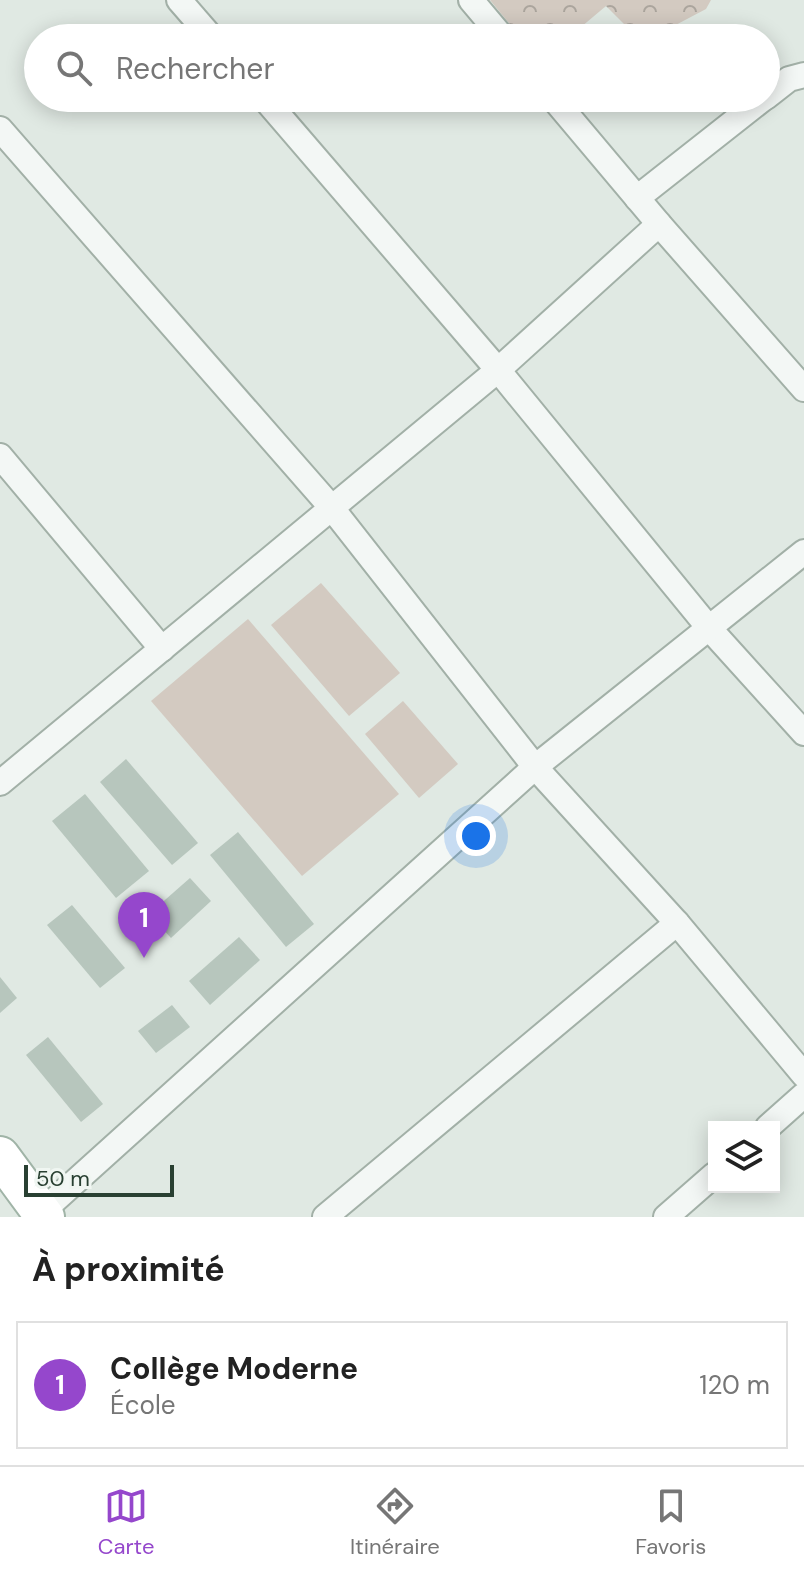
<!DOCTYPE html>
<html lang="fr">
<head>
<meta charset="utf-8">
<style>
  :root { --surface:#fff; --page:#f6f6f6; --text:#222; --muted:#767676; --line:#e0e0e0; --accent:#9547cc }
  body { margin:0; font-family:"DM Sans",sans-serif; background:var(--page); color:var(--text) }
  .controls { position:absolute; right:24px; bottom:24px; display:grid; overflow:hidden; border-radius:0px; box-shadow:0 4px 20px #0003 }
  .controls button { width:72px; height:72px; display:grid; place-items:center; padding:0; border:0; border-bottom:2px solid var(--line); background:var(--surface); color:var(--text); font:40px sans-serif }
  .scale { position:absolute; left:24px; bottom:20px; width:150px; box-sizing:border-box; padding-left:8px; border:4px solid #294032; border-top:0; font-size:22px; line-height:28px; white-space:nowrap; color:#294032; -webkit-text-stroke:6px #f0f6f2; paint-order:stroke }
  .you { position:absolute; left:476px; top:836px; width:28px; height:28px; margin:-20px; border:6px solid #fff; border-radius:50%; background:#1a73e8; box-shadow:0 0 0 12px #1a73e833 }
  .badge { display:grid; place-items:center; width:52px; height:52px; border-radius:50%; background:var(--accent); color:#fff; font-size:26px; font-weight:700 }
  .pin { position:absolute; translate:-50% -66px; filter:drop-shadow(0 2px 4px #0008) }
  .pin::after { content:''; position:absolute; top:42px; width:28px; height:24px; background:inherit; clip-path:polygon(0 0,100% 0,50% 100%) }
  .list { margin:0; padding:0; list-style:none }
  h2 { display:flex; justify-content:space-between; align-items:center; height:104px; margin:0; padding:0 32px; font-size:34px }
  h2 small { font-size:26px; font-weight:400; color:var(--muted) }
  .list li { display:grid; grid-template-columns:52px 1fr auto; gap:24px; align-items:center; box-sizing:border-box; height:128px; margin:0 16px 16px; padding:0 16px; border:2px solid var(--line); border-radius:0px }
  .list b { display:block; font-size:30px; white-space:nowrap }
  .list p { margin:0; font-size:26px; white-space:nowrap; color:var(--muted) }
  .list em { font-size:26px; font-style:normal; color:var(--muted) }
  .icon { flex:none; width:44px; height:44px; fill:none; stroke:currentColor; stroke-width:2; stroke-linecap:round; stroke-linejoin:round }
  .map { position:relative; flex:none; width:804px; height:1217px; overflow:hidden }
  .search { position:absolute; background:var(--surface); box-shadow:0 4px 20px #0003; left:24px; right:24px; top:24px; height:88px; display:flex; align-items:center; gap:20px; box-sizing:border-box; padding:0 28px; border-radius:44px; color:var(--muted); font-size:30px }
  .sheet { height:248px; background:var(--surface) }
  nav { display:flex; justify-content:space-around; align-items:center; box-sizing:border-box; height:112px; border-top:2px solid var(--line); background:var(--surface); font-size:22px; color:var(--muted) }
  nav a { display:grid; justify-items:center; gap:4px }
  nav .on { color:var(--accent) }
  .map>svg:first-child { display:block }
</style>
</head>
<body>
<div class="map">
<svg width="804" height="1217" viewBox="0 0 804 1217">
  <defs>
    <pattern id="forest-crowns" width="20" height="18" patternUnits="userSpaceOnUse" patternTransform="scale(2)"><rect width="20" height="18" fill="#d3cac1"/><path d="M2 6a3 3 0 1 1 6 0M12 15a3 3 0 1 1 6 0" fill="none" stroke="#aba59d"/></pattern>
  </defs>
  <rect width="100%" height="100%" fill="#e0e9e3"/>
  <polygon fill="url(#forest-crowns)" points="490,0 711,0 706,9 651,38 638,38 606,6 568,38 521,38"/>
  <g fill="#d3cac1">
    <polygon points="321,583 400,673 349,716 271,625"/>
    <polygon points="248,619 399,794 302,876 151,701"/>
    <polygon points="403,701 458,764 419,798 365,734"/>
  </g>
  <g fill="#b7c6bd">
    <polygon points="126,759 198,843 172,865 100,782"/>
    <polygon points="85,794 149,871 116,898 52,821"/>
    <polygon points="238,832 314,924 286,947 210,855"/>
    <polygon points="190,878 211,901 171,938 149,914"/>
    <polygon points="72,905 125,968 100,988 47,925"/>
    <polygon points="239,937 260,960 210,1005 189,981"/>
    <polygon points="0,977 17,998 0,1013"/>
    <polygon points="172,1005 190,1027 156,1053 138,1031"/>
    <polygon points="48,1037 103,1104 81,1122 26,1055"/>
  </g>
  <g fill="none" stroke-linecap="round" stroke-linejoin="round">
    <defs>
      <g id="street">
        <polyline points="179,0 212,38"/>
        <polyline points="471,0 503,38"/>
        <polyline points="766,97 789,79 804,75"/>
        <polyline points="264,98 498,370 709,628 804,733"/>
        <polyline points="553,98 659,224 804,389"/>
        <polyline points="0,129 331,507 535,767 677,923 804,1075"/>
        <polyline points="637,198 764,98"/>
        <polyline points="0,456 162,649"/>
        <polyline points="0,783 498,370 659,224"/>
        <polyline points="768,1127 804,1095"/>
        <polyline points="36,1217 535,767 804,552"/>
        <polyline points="325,1217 677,923"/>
        <polyline points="666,1217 714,1175"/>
      </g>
      <polyline id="primary" points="0,1156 45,1217"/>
    </defs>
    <use href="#street" stroke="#a2b0a7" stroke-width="28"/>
    <use href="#primary" stroke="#a0b4a7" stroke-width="42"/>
    <use href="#street" stroke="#f3f7f5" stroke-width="24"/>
    <use href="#primary" stroke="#fff" stroke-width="38"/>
  </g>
</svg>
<div class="controls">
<button><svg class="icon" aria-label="layers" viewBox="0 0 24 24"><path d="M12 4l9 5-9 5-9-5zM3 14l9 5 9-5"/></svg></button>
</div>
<div class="scale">50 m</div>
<div class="you"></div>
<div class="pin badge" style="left:144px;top:958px">1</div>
<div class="search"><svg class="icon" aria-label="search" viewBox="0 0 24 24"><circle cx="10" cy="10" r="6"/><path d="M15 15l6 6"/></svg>Rechercher</div>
</div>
<section class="sheet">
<h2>À proximité<small></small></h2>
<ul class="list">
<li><span class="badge">1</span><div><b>Collège Moderne</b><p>École</p></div><em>120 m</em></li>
</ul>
</section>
<nav>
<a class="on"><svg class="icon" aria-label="map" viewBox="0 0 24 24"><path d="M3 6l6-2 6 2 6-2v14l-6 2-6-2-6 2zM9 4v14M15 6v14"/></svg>Carte</a>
<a><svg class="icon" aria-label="directions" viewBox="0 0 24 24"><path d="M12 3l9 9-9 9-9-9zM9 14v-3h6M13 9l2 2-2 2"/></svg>Itinéraire</a>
<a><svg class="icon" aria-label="saved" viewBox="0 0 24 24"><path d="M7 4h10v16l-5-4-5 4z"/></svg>Favoris</a>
</nav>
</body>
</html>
